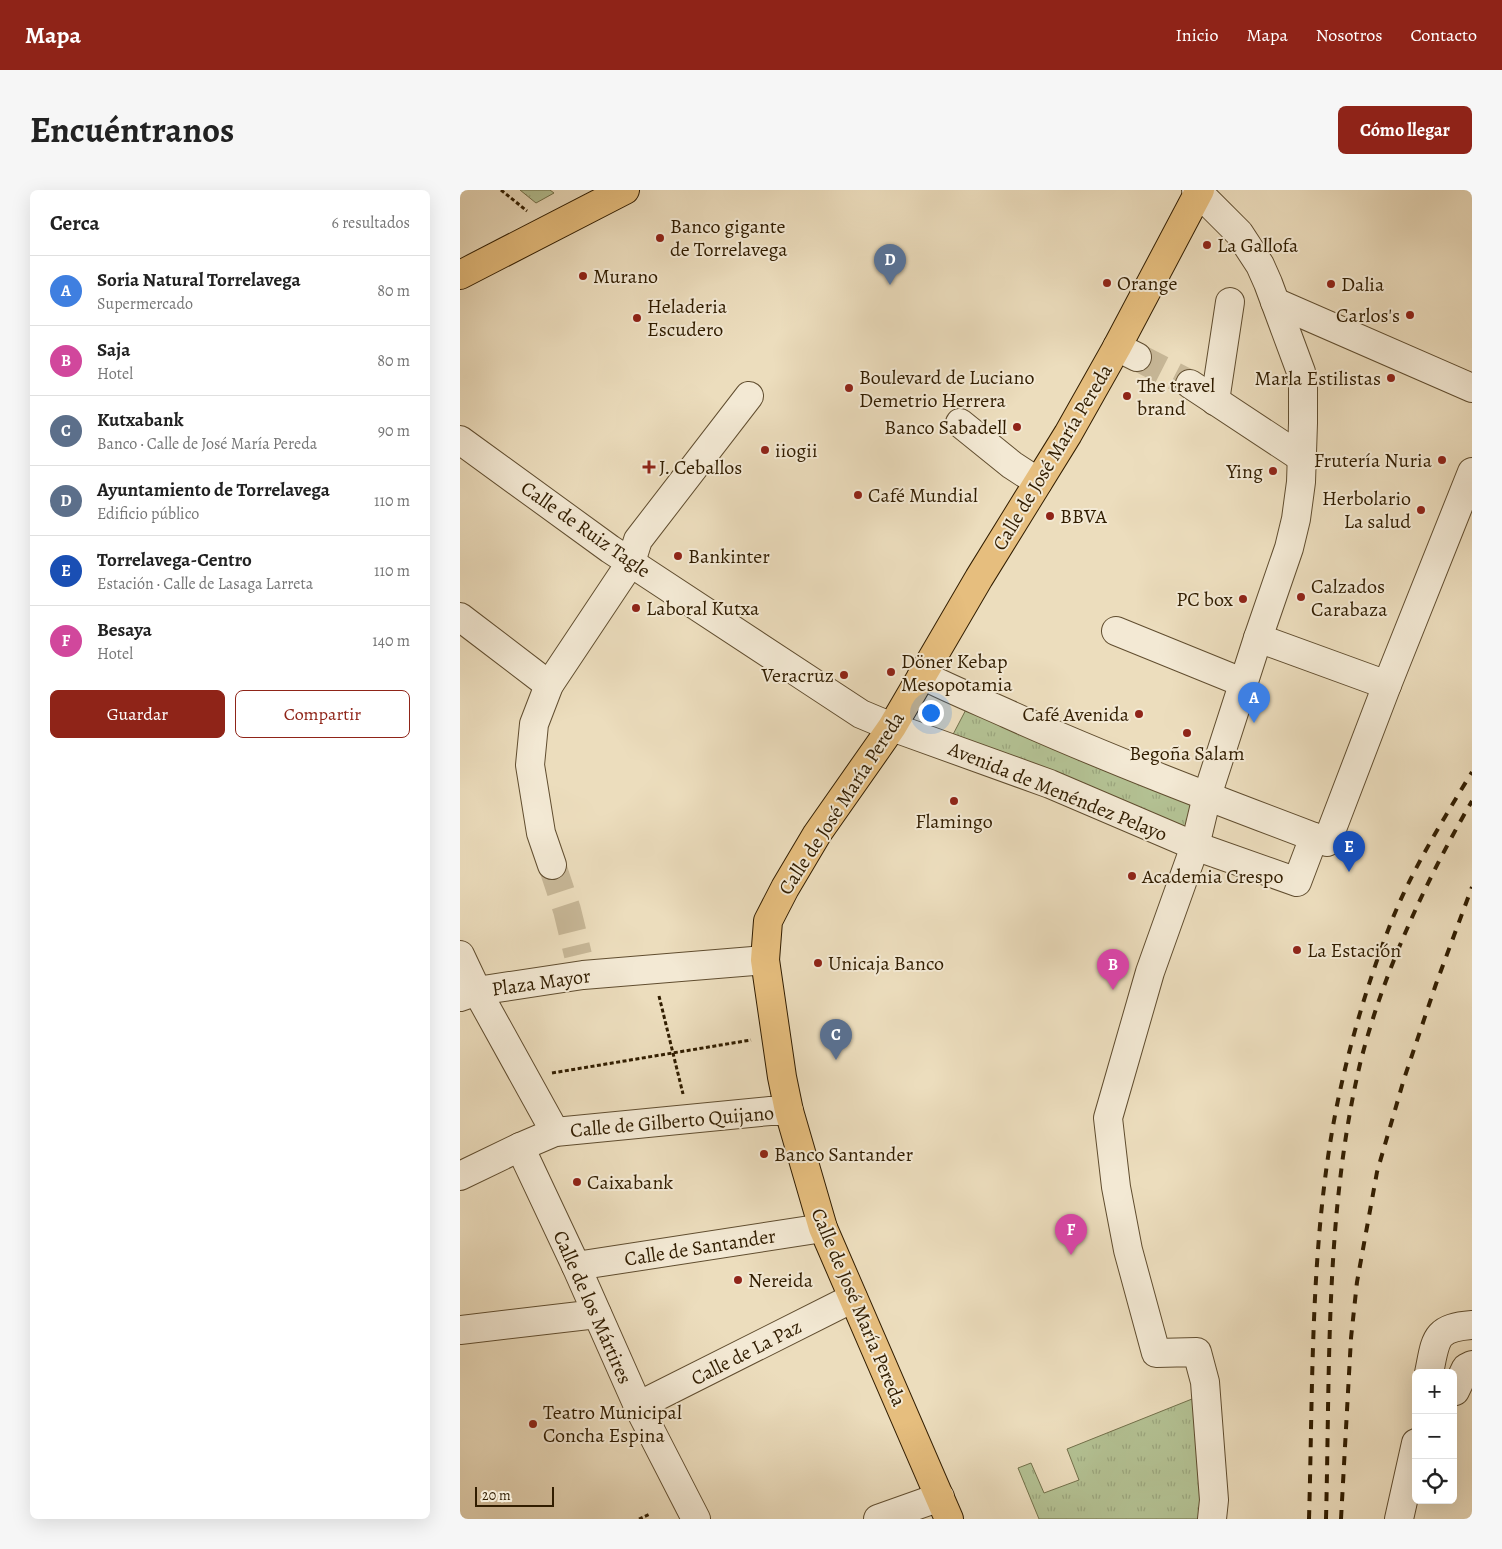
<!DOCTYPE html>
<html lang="es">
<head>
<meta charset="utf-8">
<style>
  :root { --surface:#fff; --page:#f6f6f6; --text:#222; --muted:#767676; --line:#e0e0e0; --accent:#8f2418 }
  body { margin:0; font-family:Alegreya,serif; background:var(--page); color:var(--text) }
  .controls { position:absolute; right:15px; bottom:15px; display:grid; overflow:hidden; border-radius:8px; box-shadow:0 5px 20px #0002 }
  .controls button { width:45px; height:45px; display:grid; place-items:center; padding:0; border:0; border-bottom:1px solid var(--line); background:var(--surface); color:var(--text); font:25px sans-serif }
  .scale { position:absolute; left:15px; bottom:12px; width:79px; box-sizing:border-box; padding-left:5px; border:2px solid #311d00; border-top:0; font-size:14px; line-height:18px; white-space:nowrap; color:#311d00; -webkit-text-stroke:4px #f3e9d4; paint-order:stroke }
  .you { position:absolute; left:470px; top:522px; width:18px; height:18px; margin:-12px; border:4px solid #fff; border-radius:50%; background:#1a73e8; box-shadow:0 0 0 8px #1a73e833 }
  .badge { display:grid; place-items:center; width:32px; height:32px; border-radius:50%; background:var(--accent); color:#fff; font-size:16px; font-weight:700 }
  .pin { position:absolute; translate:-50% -41px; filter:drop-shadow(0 1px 2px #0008) }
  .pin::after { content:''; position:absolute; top:26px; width:18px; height:15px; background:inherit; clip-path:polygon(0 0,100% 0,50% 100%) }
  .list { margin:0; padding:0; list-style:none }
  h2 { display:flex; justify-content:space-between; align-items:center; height:65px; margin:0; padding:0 20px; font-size:21px }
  h2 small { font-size:16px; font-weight:400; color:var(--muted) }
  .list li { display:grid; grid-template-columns:32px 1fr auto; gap:15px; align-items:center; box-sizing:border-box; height:70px; padding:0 20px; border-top:1px solid var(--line) }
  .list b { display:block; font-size:19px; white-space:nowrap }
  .list p { margin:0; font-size:16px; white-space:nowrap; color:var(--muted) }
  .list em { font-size:16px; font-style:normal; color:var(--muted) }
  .actions { display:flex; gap:10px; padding:15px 20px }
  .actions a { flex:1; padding:11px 0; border:1px solid var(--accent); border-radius:8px; text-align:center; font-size:18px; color:var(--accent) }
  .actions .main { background:var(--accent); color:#fff }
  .icon { flex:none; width:28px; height:28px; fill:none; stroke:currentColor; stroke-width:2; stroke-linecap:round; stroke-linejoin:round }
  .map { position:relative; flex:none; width:1012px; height:1329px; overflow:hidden; border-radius:8px }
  header { display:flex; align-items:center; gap:30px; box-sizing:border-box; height:70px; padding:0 25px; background:var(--accent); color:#fff }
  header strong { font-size:24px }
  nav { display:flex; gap:28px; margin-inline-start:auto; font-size:18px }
  .intro { display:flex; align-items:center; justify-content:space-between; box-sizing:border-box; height:120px; padding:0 30px }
  h1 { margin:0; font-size:35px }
  .button { padding:12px 22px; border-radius:8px; background:var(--accent); color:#fff; font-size:18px; font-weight:700 }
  main { display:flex; gap:30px; padding:0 30px }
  aside { flex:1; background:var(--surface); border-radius:8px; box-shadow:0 5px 20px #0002 }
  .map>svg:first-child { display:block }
</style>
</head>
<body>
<header>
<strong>Mapa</strong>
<nav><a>Inicio</a><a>Mapa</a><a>Nosotros</a><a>Contacto</a></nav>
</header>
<div class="intro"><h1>Encuéntranos</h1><a class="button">Cómo llegar</a></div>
<main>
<aside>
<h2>Cerca<small>6 resultados</small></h2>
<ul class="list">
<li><span class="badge" style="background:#3f7fe0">A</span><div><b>Soria Natural Torrelavega</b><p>Supermercado</p></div><em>80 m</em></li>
<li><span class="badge" style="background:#d1479c">B</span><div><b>Saja</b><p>Hotel</p></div><em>80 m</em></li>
<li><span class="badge" style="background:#5c6f8a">C</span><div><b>Kutxabank</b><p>Banco · Calle de José María Pereda</p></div><em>90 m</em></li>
<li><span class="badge" style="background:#5c6f8a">D</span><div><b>Ayuntamiento de Torrelavega</b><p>Edificio público</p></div><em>110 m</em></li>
<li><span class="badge" style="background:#1a4fb4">E</span><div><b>Torrelavega-Centro</b><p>Estación · Calle de Lasaga Larreta</p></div><em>110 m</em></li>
<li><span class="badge" style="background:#d1479c">F</span><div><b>Besaya</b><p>Hotel</p></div><em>140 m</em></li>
</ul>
<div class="actions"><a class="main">Guardar</a><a>Compartir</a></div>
</aside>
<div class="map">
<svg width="1012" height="1329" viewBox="0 0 1012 1329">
  <defs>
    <pattern id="grass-tufts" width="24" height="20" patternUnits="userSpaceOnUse" patternTransform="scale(1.25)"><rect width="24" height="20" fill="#b4c294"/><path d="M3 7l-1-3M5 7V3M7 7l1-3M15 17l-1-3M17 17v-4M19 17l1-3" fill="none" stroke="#9ba67e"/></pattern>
  </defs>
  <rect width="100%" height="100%" fill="#ecddbd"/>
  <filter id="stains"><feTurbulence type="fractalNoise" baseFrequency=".004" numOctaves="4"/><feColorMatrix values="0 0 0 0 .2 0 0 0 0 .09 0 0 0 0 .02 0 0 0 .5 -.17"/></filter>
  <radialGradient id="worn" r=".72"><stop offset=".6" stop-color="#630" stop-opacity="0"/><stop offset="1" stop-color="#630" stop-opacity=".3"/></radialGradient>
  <g fill="url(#grass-tufts)" stroke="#72704a">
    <polygon points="60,0 90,0 94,3 76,13"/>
    <polygon points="512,508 747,606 735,656 487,556"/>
    <polygon points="742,1205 746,1329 579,1329 558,1278 571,1273 584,1303 619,1290 607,1259"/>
  </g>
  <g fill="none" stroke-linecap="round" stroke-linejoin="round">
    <g stroke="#c7b797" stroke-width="28" stroke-dasharray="28 14" stroke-linecap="butt">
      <polyline points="677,167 730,194"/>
      <polyline points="92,675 107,720 118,765"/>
    </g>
    <defs>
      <g id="minor">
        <polyline points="736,0 779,43 800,75 808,93 841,182 843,195 843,233 841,292 836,329 829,358 798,448 747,606 735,656 690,782 648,928 656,997 668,1060 696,1163 737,1162 745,1192 754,1310 752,1329"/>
        <polyline points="815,112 1012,198"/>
        <polyline points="657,157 677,167"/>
        <polyline points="730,194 842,268"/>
        <polyline points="755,211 770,112"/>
        <polyline points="500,233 552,275 578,292"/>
        <path d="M0 250 150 359 401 524 432 537 590 594 735 656 837 692 854 647C751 608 648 569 548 524 519 511 490 499 462 485"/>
        <polyline points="0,427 89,495"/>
        <polyline points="656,441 784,493"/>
        <polyline points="798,448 927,495 1012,282"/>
        <polyline points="854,647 867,652 927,495"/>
        <polyline points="92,675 81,643 70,575 74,534 89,495 171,372 178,350 289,206"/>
        <polyline points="0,765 17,801 95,942"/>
        <polyline points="0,807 17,801 123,785 305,770"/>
        <polyline points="60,957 116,1076 178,1216 236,1329"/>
        <polyline points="0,986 60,957 95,942 310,921 329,921"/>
        <polyline points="116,1076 363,1038"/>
        <polyline points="0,1140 137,1124"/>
        <path d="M969 1183C976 1149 974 1138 1012 1135"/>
        <polyline points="995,1201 1006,1178 1012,1175"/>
        <polyline points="178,1216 393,1108"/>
        <polyline points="418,1329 480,1307"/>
        <polyline points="939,1329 956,1253"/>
      </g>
      <g id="highway">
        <polyline points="0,85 165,0"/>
        <polyline points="489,1329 363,1038 329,921 322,887 305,770 308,731 325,698 357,644 432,537 519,388 608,244 657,157 740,0"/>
      </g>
    </defs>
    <use href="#minor" stroke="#604d2f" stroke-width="30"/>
    <use href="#highway" stroke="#311d00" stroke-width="30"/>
    <g stroke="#311d00" stroke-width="3" stroke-dasharray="4 2.5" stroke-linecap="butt">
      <polyline points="41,0 67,21"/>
      <polyline points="199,806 223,904"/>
      <polyline points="92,883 291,850"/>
      <polyline points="179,1329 190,1324"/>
    </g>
    <use href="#minor" stroke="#f3e9d4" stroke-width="28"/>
    <use href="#highway" stroke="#e6be7e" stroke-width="28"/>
    <g stroke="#311d00" stroke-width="4" stroke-dasharray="9 9" stroke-linecap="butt">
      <path d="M849 1329C853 1194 850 1053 876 920 889 855 908 791 932 730 953 678 983 630 1012 582"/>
      <path d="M866 1329C870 1178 865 1022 900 874 922 785 966 690 1012 611"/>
      <polyline points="881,1329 891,1148 897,1092 917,982 944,889 976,794 1012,697"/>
    </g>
  </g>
  <g fill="#8f2418" stroke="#f3e9d4" stroke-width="2">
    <circle cx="200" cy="48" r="5"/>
    <circle cx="747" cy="55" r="5"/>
    <circle cx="123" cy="86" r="5"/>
    <circle cx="647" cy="93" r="5"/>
    <circle cx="871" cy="94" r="5"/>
    <circle cx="950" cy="125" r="5"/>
    <circle cx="177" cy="128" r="5"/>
    <circle cx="931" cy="188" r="5"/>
    <circle cx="389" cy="198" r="5"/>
    <circle cx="667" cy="206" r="5"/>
    <circle cx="557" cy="237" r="5"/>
    <circle cx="305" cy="260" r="5"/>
    <circle cx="982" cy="270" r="5"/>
    <path d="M186.5 269.5h5v5h5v5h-5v5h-5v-5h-5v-5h5z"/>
    <circle cx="813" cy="281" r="5"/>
    <circle cx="398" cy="305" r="5"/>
    <circle cx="961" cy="320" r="5"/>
    <circle cx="590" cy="326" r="5"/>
    <circle cx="218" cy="366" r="5"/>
    <circle cx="841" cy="407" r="5"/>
    <circle cx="783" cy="409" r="5"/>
    <circle cx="176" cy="418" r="5"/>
    <circle cx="431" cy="482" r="5"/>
    <circle cx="384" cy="485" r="5"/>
    <circle cx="679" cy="524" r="5"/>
    <circle cx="727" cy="543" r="5"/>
    <circle cx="494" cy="611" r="5"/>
    <circle cx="672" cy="686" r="5"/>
    <circle cx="837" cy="760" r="5"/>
    <circle cx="358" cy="773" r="5"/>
    <circle cx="304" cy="964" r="5"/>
    <circle cx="117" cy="992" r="5"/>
    <circle cx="278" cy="1090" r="5"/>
    <circle cx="73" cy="1234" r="5"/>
  </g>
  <g text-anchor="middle" stroke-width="4" stroke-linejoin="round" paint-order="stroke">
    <g font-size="20" fill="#311d00" stroke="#f3e9d4" text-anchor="start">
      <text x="210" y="43">Banco gigante<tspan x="210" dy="23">de Torrelavega</tspan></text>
      <text x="757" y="62">La Gallofa</text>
      <text x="133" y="93">Murano</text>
      <text x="657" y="100">Orange</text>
      <text x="881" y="101">Dalia</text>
      <text x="187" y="123">Heladeria<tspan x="187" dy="23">Escudero</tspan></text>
      <text x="940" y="132" text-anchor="end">Carlos's</text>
      <text x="399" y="194">Boulevard de Luciano<tspan x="399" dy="23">Demetrio Herrera</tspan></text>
      <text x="921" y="195" text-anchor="end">Marla Estilistas</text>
      <text x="677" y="202">The travel<tspan x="677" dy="23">brand</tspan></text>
      <text x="547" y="244" text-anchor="end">Banco Sabadell</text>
      <text x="315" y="267">iiogii</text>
      <text x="972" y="277" text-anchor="end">Frutería Nuria</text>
      <text x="199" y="284">J. Ceballos</text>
      <text x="803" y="288" text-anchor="end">Ying</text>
      <text x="408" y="312">Café Mundial</text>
      <text x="951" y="315" text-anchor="end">Herbolario<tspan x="951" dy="23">La salud</tspan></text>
      <text x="600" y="333">BBVA</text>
      <text x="228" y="373">Bankinter</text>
      <text x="851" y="403">Calzados<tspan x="851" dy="23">Carabaza</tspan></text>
      <text x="773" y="416" text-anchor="end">PC box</text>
      <text x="186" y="425">Laboral Kutxa</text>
      <text x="441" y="478">Döner Kebap<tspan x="441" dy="23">Mesopotamia</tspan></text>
      <text x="374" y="492" text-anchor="end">Veracruz</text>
      <text x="669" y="531" text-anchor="end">Café Avenida</text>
      <text x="727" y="570" text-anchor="middle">Begoña Salam</text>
      <text x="494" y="638" text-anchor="middle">Flamingo</text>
      <text x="682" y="693">Academia Crespo</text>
      <text x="847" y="767">La Estación</text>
      <text x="368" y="780">Unicaja Banco</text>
      <text x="314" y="971">Banco Santander</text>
      <text x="127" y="999">Caixabank</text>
      <text x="288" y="1097">Nereida</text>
      <text x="83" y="1229">Teatro Municipal<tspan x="83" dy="23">Concha Espina</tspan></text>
    </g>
    <g font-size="20" fill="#311d00" stroke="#f3e9d4">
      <text transform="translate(592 267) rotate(-59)" y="7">Calle de José María Pereda</text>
      <text transform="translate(126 339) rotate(35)" y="7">Calle de Ruiz Tagle</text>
      <text transform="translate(598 601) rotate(22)" y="7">Avenida de Menéndez Pelayo</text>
      <text transform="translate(381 613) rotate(-57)" y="7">Calle de José María Pereda</text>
      <text transform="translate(81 792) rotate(-8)" y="7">Plaza Mayor</text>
      <text transform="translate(212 931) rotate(-5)" y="7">Calle de Gilberto Quijano</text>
      <text transform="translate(240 1057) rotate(-9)" y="7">Calle de Santander</text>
      <text transform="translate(133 1117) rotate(66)" y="7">Calle de los Mártires</text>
      <text transform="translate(399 1117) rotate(67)" y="7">Calle de José María Pereda</text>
      <text transform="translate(286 1162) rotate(-27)" y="7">Calle de La Paz</text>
    </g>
  </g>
  <rect width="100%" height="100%" filter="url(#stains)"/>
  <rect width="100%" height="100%" fill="url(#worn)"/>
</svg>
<div class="controls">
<button>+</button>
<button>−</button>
<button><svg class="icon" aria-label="locate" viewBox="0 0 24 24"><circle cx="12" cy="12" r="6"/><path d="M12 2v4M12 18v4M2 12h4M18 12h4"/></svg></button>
</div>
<div class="scale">20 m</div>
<div class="you"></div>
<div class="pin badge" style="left:794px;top:533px;background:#3f7fe0">A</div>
<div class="pin badge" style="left:653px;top:800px;background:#d1479c">B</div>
<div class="pin badge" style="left:376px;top:870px;background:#5c6f8a">C</div>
<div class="pin badge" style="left:430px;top:95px;background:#5c6f8a">D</div>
<div class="pin badge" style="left:889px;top:682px;background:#1a4fb4">E</div>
<div class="pin badge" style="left:611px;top:1065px;background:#d1479c">F</div>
</div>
</main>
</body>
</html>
